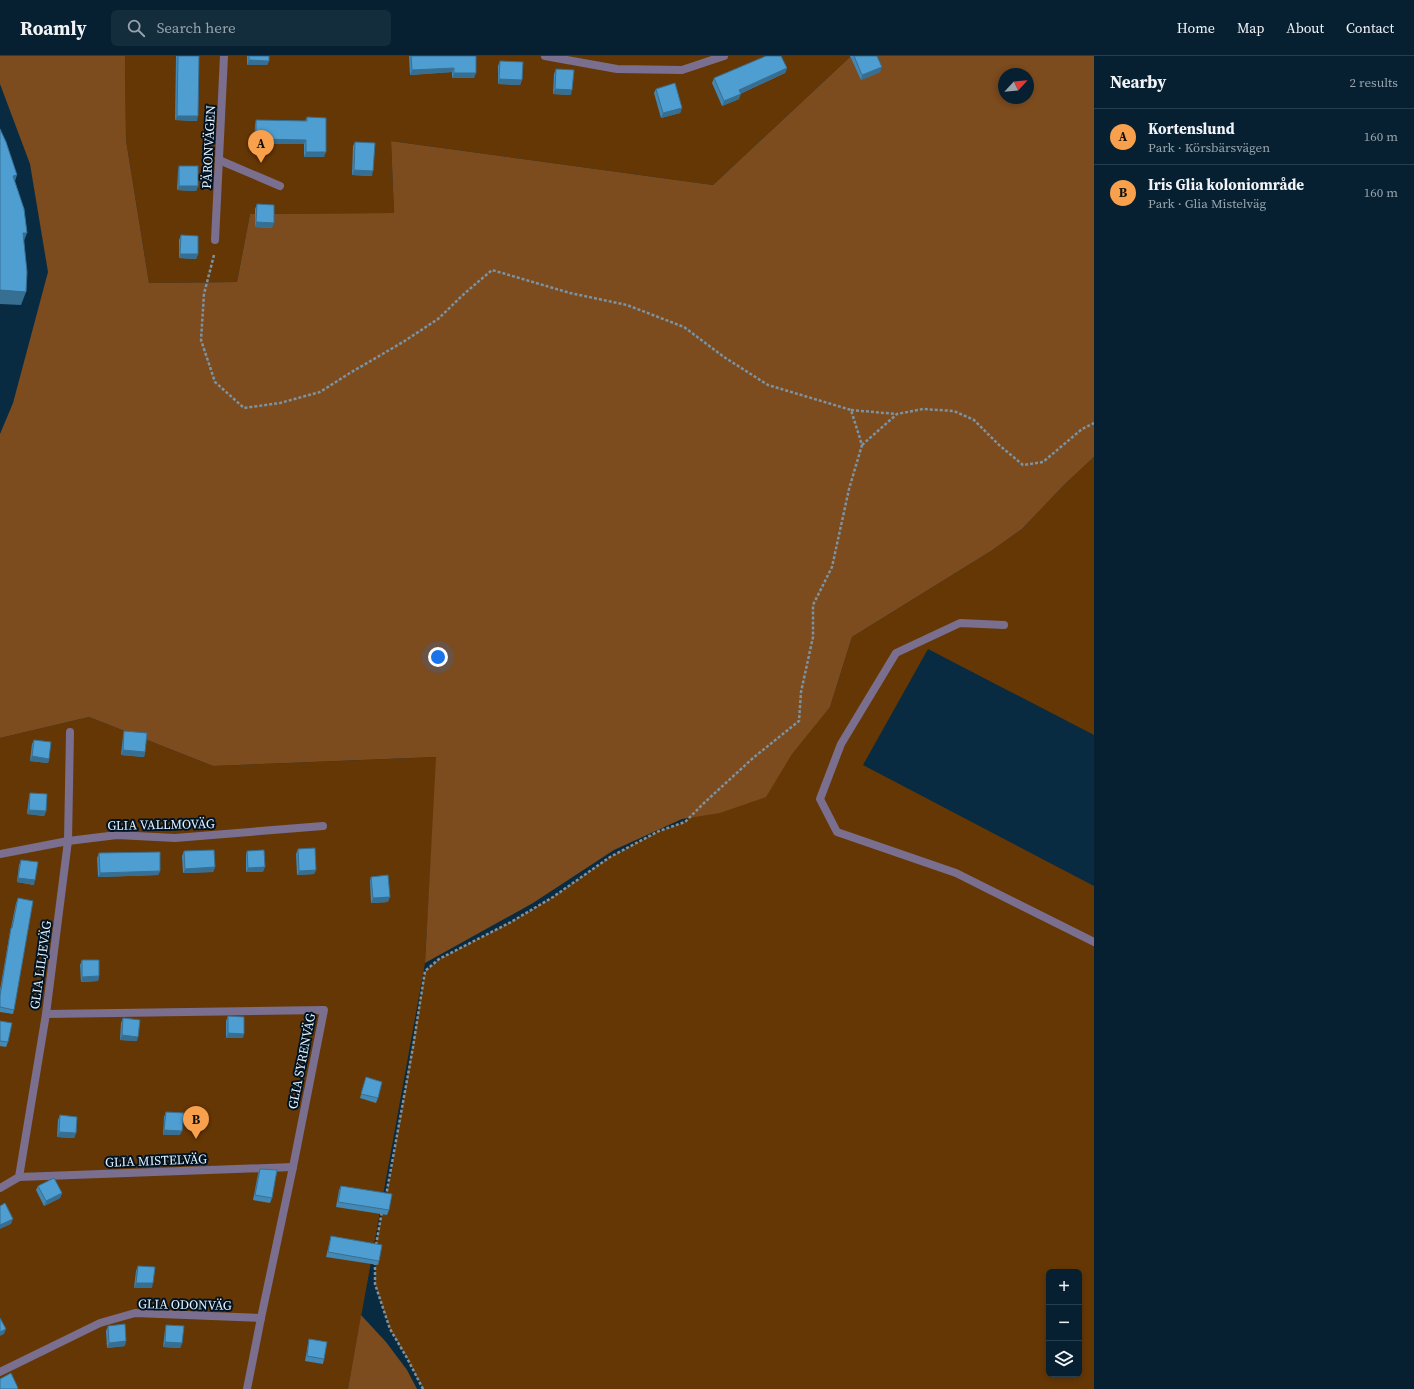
<!DOCTYPE html>
<html lang="en">
<head>
<meta charset="utf-8">
<style>
  :root { --surface:#062031; --page:#142d3d; --text:#f1f3f6; --muted:#98a3ab; --line:#273e4d; --accent:#f9a04d }
  body { margin:0; font-family:"Source Serif 4",serif; background:var(--page); color:var(--text) }
  .controls { position:absolute; right:12px; bottom:12px; display:grid; overflow:hidden; border-radius:6px; box-shadow:0 2px 6px #0003 }
  .controls button { width:36px; height:36px; display:grid; place-items:center; padding:0; border:0; border-bottom:1px solid var(--line); background:var(--surface); color:var(--text); font:20px sans-serif }
  .compass { position:absolute; left:998px; top:12px; width:36px; height:36px; border-radius:50%; background:var(--surface); box-shadow:0 2px 6px #0003; rotate:64deg }
  .you { position:absolute; left:438px; top:601px; width:14px; height:14px; margin:-10px; border:3px solid #fff; border-radius:50%; background:#1a73e8; box-shadow:0 0 0 6px #1a73e833 }
  .badge { display:grid; place-items:center; width:26px; height:26px; border-radius:50%; background:var(--accent); color:#111; font-size:13px; font-weight:700 }
  .pin { position:absolute; translate:-50% -33px; filter:drop-shadow(0 1px 2px #0008) }
  .pin::after { content:''; position:absolute; top:21px; width:14px; height:12px; background:inherit; clip-path:polygon(0 0,100% 0,50% 100%) }
  .list { margin:0; padding:0; list-style:none }
  h2 { display:flex; justify-content:space-between; align-items:center; height:52px; margin:0; padding:0 16px; font-size:17px }
  h2 small { font-size:13px; font-weight:400; color:var(--muted) }
  .list li { display:grid; grid-template-columns:26px 1fr auto; gap:12px; align-items:center; box-sizing:border-box; height:56px; padding:0 16px; border-top:1px solid var(--line) }
  .list b { display:block; font-size:15px; white-space:nowrap }
  .list p { margin:0; font-size:13px; white-space:nowrap; color:var(--muted) }
  .list em { font-size:13px; font-style:normal; color:var(--muted) }
  .icon { flex:none; width:22px; height:22px; fill:none; stroke:currentColor; stroke-width:2; stroke-linecap:round; stroke-linejoin:round }
  .map { position:relative; flex:none; width:1094px; height:1333px; overflow:hidden }
  header { display:flex; align-items:center; gap:24px; box-sizing:border-box; height:56px; padding:0 20px; background:var(--surface); border-bottom:1px solid var(--line) }
  header strong { font-size:19px }
  nav { display:flex; gap:22px; margin-inline-start:auto; font-size:14px }
  .search { width:280px; height:36px; background:var(--page); display:flex; align-items:center; gap:10px; box-sizing:border-box; padding:0 14px; border-radius:6px; color:var(--muted); font-size:15px }
  main { display:flex }
  aside { flex:1; background:var(--surface) }
  .map>svg:first-child { display:block }
</style>
</head>
<body>
<header>
<strong>Roamly</strong>
<div class="search"><svg class="icon" aria-label="search" viewBox="0 0 24 24"><circle cx="10" cy="10" r="6"/><path d="M15 15l6 6"/></svg>Search here</div>
<nav><a>Home</a><a>Map</a><a>About</a><a>Contact</a></nav>
</header>
<main>
<div class="map">
<svg width="1094" height="1333" viewBox="0 0 1094 1333">
  <rect width="100%" height="100%" fill="#082b41"/>
  <g fill="#653705" fill-rule="evenodd">
    <polygon points="125,0 851,0 713,129 391,85 394,157 250,158 237,226 149,227 126,84"/>
    <path d="M1094 401V679L928 593 863 709 1094 830V1333H423L407 1302 390 1273 375 1228 376 1186 391 1116 425 915 439 903 511 866 553 841 610 801 659 775 685 766 704 747 830 651 852 581 991 495 1022 473 1065 428ZM1049 1216H1079V1318H1049Z"/>
    <polygon points="89,661 213,710 437,701 425,907 348,1333 0,1333 0,682"/>
  </g>
  <g fill="#7c4b1e" fill-rule="evenodd">
    <path d="M0 0H125L126 84 149 227 237 226 250 158 394 157 391 85 713 129 851 0H1094V401L1065 428 1022 473 991 495 852 581 830 651 792 698 766 741 720 757 682 763 614 794 533 847 425 907 436 701 213 710 89 661 0 682V378L13 347 48 216 30 108 0 28ZM1004 18H1028V42H1004Z"/>
    <polygon points="361,1259 386,1286 407,1314 417,1333 348,1333"/>
  </g>
  <g fill="none" stroke-linecap="round" stroke-linejoin="round">
    <g stroke="#7b93a2" stroke-width="2.5" stroke-dasharray="3 2" stroke-linecap="butt">
      <polyline points="214,199 204,238 201,284 215,326 244,352 280,347 320,336 350,317 403,286 438,263 465,237 492,214 570,237 627,249 684,271 724,301 768,329 851,354 862,389 849,433 832,511 813,549 813,581 801,636 799,665 753,702 704,747 685,766 659,775 610,801 553,841 511,866 439,903 425,915 413,991 386,1140"/>
      <polyline points="851,354 896,358"/>
      <polyline points="862,389 897,358 923,353 954,355 974,364 999,389 1023,409 1043,406 1082,373 1094,367"/>
      <polyline points="376,1189 382,1155"/>
      <polyline points="375,1206 375,1228 390,1273 407,1302 423,1333"/>
    </g>
    <polyline stroke="#7a6f8e" stroke-width="8" points="1004,569 960,567 896,597 841,688 820,743 837,776 956,817 1094,886"/>
    <g stroke="#7a6f8e" stroke-width="8">
      <polyline points="545,0 617,13 682,14 724,0"/>
      <polyline points="219,104 280,130"/>
      <polyline points="215,184 224,0"/>
      <polyline points="0,798 68,785 117,779 175,782 323,770"/>
      <polyline points="46,958 324,954 293,1111 261,1262 247,1333"/>
      <polyline points="19,1121 293,1111"/>
      <polyline points="0,1132 19,1121 46,958 68,785 70,676"/>
      <polyline points="0,1316 100,1267 135,1257 261,1262"/>
    </g>
  </g>
  <g fill="#4488b5">
    <polygon points="176,0 199,0 197,65 175,64"/>
    <polygon points="247,0 269,0 269,5 267,9 247,9"/>
    <polygon points="409,0 476,0 474,22 452,22 452,16 410,19"/>
    <polygon points="850,0 877,0 880,16 861,24"/>
    <polygon points="500,5 522,24 520,29 498,28 498,10"/>
    <polygon points="787,12 785,17 740,38 739,43 722,50 712,27 714,22"/>
    <polygon points="556,13 571,39 553,38 554,18"/>
    <polygon points="656,33 682,52 680,57 661,62 654,37"/>
    <polygon points="307,61 324,101 304,101 304,88 254,88 255,69 256,64 305,65"/>
    <polygon points="355,86 372,120 352,119 353,90"/>
    <polygon points="179,110 198,130 196,135 177,134 178,115"/>
    <polygon points="257,148 272,172 255,171 255,153"/>
    <polygon points="181,179 198,198 196,203 179,202 179,184"/>
    <polygon points="124,675 145,696 144,701 121,699 123,680"/>
    <polygon points="34,684 49,703 48,707 30,705 32,688"/>
    <polygon points="30,737 46,755 44,760 27,758 29,741"/>
    <polygon points="298,793 316,814 314,818 297,819 296,798"/>
    <polygon points="184,795 215,811 213,816 183,817 182,800"/>
    <polygon points="247,795 263,816 246,816 246,799"/>
    <polygon points="99,797 160,815 158,819 98,821 97,802"/>
    <polygon points="21,804 34,829 17,826 19,809"/>
    <polygon points="371,821 388,846 371,847 370,825"/>
    <polygon points="18,842 14,954 13,958 0,956 0,934 10,876 11,872 16,847"/>
    <polygon points="82,904 99,920 98,925 81,926 80,909"/>
    <polygon points="228,960 243,982 226,982 226,965"/>
    <polygon points="123,962 137,985 120,984 121,967"/>
    <polygon points="0,965 8,986 6,991 0,990"/>
    <polygon points="366,1021 378,1042 376,1047 360,1042"/>
    <polygon points="166,1056 180,1079 163,1079 164,1061"/>
    <polygon points="60,1059 76,1077 74,1082 57,1081 58,1064"/>
    <polygon points="260,1113 272,1142 270,1147 253,1144 258,1118"/>
    <polygon points="38,1130 62,1137 60,1142 44,1150 36,1134"/>
    <polygon points="341,1130 389,1154 387,1159 336,1151 339,1134"/>
    <polygon points="331,1180 379,1205 378,1209 326,1201 330,1184"/>
    <polygon points="138,1210 152,1232 134,1232 136,1215"/>
    <polygon points="166,1269 182,1287 180,1292 163,1291 165,1274"/>
    <polygon points="108,1270 125,1290 107,1292 106,1275"/>
    <polygon points="309,1283 324,1303 323,1308 305,1305 308,1288"/>
  </g>
  <g fill="#376f93">
    <polygon points="249,4 269,5 267,9 247,9"/>
    <polygon points="882,11 880,16 861,24 862,19"/>
    <polygon points="454,12 452,16 410,19 412,14"/>
    <polygon points="787,12 785,17 737,39 739,34"/>
    <polygon points="454,17 476,17 474,22 452,22"/>
    <polygon points="499,23 522,24 520,29 498,28"/>
    <polygon points="555,33 572,34 571,39 553,38"/>
    <polygon points="741,38 739,43 722,50 724,45"/>
    <polygon points="682,52 680,57 661,62 663,57"/>
    <polygon points="177,60 198,60 197,65 175,64"/>
    <polygon points="256,83 306,84 304,88 254,88"/>
    <polygon points="306,96 326,96 324,101 304,101"/>
    <polygon points="354,114 373,115 372,120 352,119"/>
    <polygon points="17,119 13,132 13,120"/>
    <polygon points="179,130 198,130 196,135 177,134"/>
    <polygon points="256,166 274,167 272,172 255,171"/>
    <polygon points="23,177 27,177 22,190"/>
    <polygon points="180,198 198,198 196,203 179,202"/>
    <polygon points="0,234 26,236 21,249 0,248"/>
    <polygon points="123,694 145,696 144,701 121,699"/>
    <polygon points="32,700 49,703 48,707 30,705"/>
    <polygon points="29,754 46,755 44,760 27,758"/>
    <polygon points="215,811 213,816 183,817 185,813"/>
    <polygon points="265,811 263,816 246,816 248,812"/>
    <polygon points="316,814 314,818 297,819 299,815"/>
    <polygon points="160,815 158,819 98,821 100,817"/>
    <polygon points="18,822 35,824 34,829 17,826"/>
    <polygon points="390,841 388,846 371,847 373,842"/>
    <polygon points="99,920 98,925 81,926 82,921"/>
    <polygon points="228,977 244,978 243,982 226,982"/>
    <polygon points="122,979 138,981 137,985 120,984"/>
    <polygon points="164,1074 182,1075 180,1079 163,1079"/>
    <polygon points="59,1076 76,1077 74,1082 57,1081"/>
    <polygon points="62,1137 60,1142 44,1150 46,1145"/>
    <polygon points="13,1163 11,1168 0,1173 0,1169"/>
    <polygon points="136,1227 153,1227 152,1232 134,1232"/>
    <polygon points="6,1273 4,1278 0,1280 0,1276"/>
    <polygon points="126,1285 125,1290 107,1292 109,1287"/>
    <polygon points="165,1286 182,1287 180,1292 163,1291"/>
  </g>
  <g fill="#4f9ed2" stroke="#376f93">
    <polygon points="178,0 199,0 198,60 177,60"/>
    <polygon points="249,0 269,0 269,5 249,4"/>
    <polygon points="411,0 476,0 476,17 454,17 454,12 412,14"/>
    <polygon points="766,0 781,0 787,12 739,34 741,38 724,45 714,22"/>
    <polygon points="854,0 877,0 882,11 862,19"/>
    <polygon points="500,5 523,6 522,24 499,23"/>
    <polygon points="556,13 574,14 572,34 555,33"/>
    <polygon points="675,27 682,52 663,57 656,33"/>
    <polygon points="307,61 326,62 326,96 306,96 306,84 256,83 256,64 307,65"/>
    <polygon points="0,73 6,86 17,119 13,120 24,153 27,177 23,177 27,216 26,236 0,234"/>
    <polygon points="355,86 375,87 373,115 354,114"/>
    <rect x="179" y="110" width="19" height="20"/>
    <polygon points="257,148 274,149 274,167 256,166"/>
    <polygon points="181,179 198,180 198,198 180,198"/>
    <polygon points="124,675 147,677 145,696 123,694"/>
    <polygon points="34,684 51,686 49,703 32,700"/>
    <polygon points="30,737 47,738 46,755 29,754"/>
    <polygon points="315,792 316,814 299,815 298,793"/>
    <polygon points="214,794 215,811 185,813 184,795"/>
    <polygon points="264,794 265,811 248,812 247,795"/>
    <polygon points="160,796 160,815 100,817 99,797"/>
    <polygon points="21,804 38,806 35,824 18,822"/>
    <polygon points="388,819 390,841 373,842 371,821"/>
    <polygon points="18,842 33,845 14,954 0,951 0,940 11,872 12,872"/>
    <polygon points="82,904 99,904 99,920 82,921"/>
    <polygon points="228,960 244,961 244,978 228,977"/>
    <polygon points="123,962 140,964 138,981 122,979"/>
    <polygon points="0,965 12,967 8,986 0,985"/>
    <polygon points="366,1021 382,1026 378,1042 361,1038"/>
    <polygon points="166,1056 184,1057 182,1075 164,1074"/>
    <polygon points="60,1059 77,1061 76,1077 59,1076"/>
    <polygon points="260,1113 277,1114 272,1142 255,1139"/>
    <polygon points="54,1122 62,1137 46,1145 38,1130"/>
    <polygon points="341,1130 392,1138 389,1154 338,1146"/>
    <polygon points="5,1147 13,1163 0,1169 0,1150"/>
    <polygon points="331,1180 382,1189 379,1205 328,1196"/>
    <polygon points="138,1210 155,1211 153,1227 136,1227"/>
    <polygon points="0,1262 6,1273 0,1276"/>
    <polygon points="125,1268 126,1285 109,1287 108,1270"/>
    <polygon points="166,1269 184,1270 182,1287 165,1286"/>
    <polygon points="309,1283 327,1286 324,1303 307,1300"/>
    <polygon points="11,1317 18,1332 17,1333 0,1333 0,1323"/>
  </g>
  <g text-anchor="middle" stroke-width="4" stroke-linejoin="round" paint-order="stroke">
    <g font-size="13" fill="#e4f1fb" stroke="#001323">
      <text transform="translate(208 91) rotate(-87)" y="5">PÄRONVÄGEN</text>
      <text transform="translate(161 768) rotate(-1)" y="5">GLIA VALLMOVÄG</text>
      <text transform="translate(40 909) rotate(-82)" y="5">GLIA LILJEVÄG</text>
      <text transform="translate(301 1005) rotate(-79)" y="5">GLIA SYRENVÄG</text>
      <text transform="translate(156 1104) rotate(-2)" y="5">GLIA MISTELVÄG</text>
      <text transform="translate(185 1248) rotate(1)" y="5">GLIA ODONVÄG</text>
    </g>
  </g>
</svg>
<div class="controls">
<button>+</button>
<button>−</button>
<button><svg class="icon" aria-label="layers" viewBox="0 0 24 24"><path d="M12 4l9 5-9 5-9-5zM3 14l9 5 9-5"/></svg></button>
</div>
<svg class="compass" viewBox="-18 -18 36 36"><path d="M0-13l5 13h-10z" fill="#e53935"/><path d="M0 13l5-13h-10z" fill="#98a3ab"/></svg>
<div class="you"></div>
<div class="pin badge" style="left:261px;top:107px">A</div>
<div class="pin badge" style="left:196px;top:1083px">B</div>
</div>
<aside>
<h2>Nearby<small>2 results</small></h2>
<ul class="list">
<li><span class="badge">A</span><div><b>Kortenslund</b><p>Park · Körsbärsvägen</p></div><em>160 m</em></li>
<li><span class="badge">B</span><div><b>Iris Glia koloniområde</b><p>Park · Glia Mistelväg</p></div><em>160 m</em></li>
</ul>
</aside>
</main>
</body>
</html>
